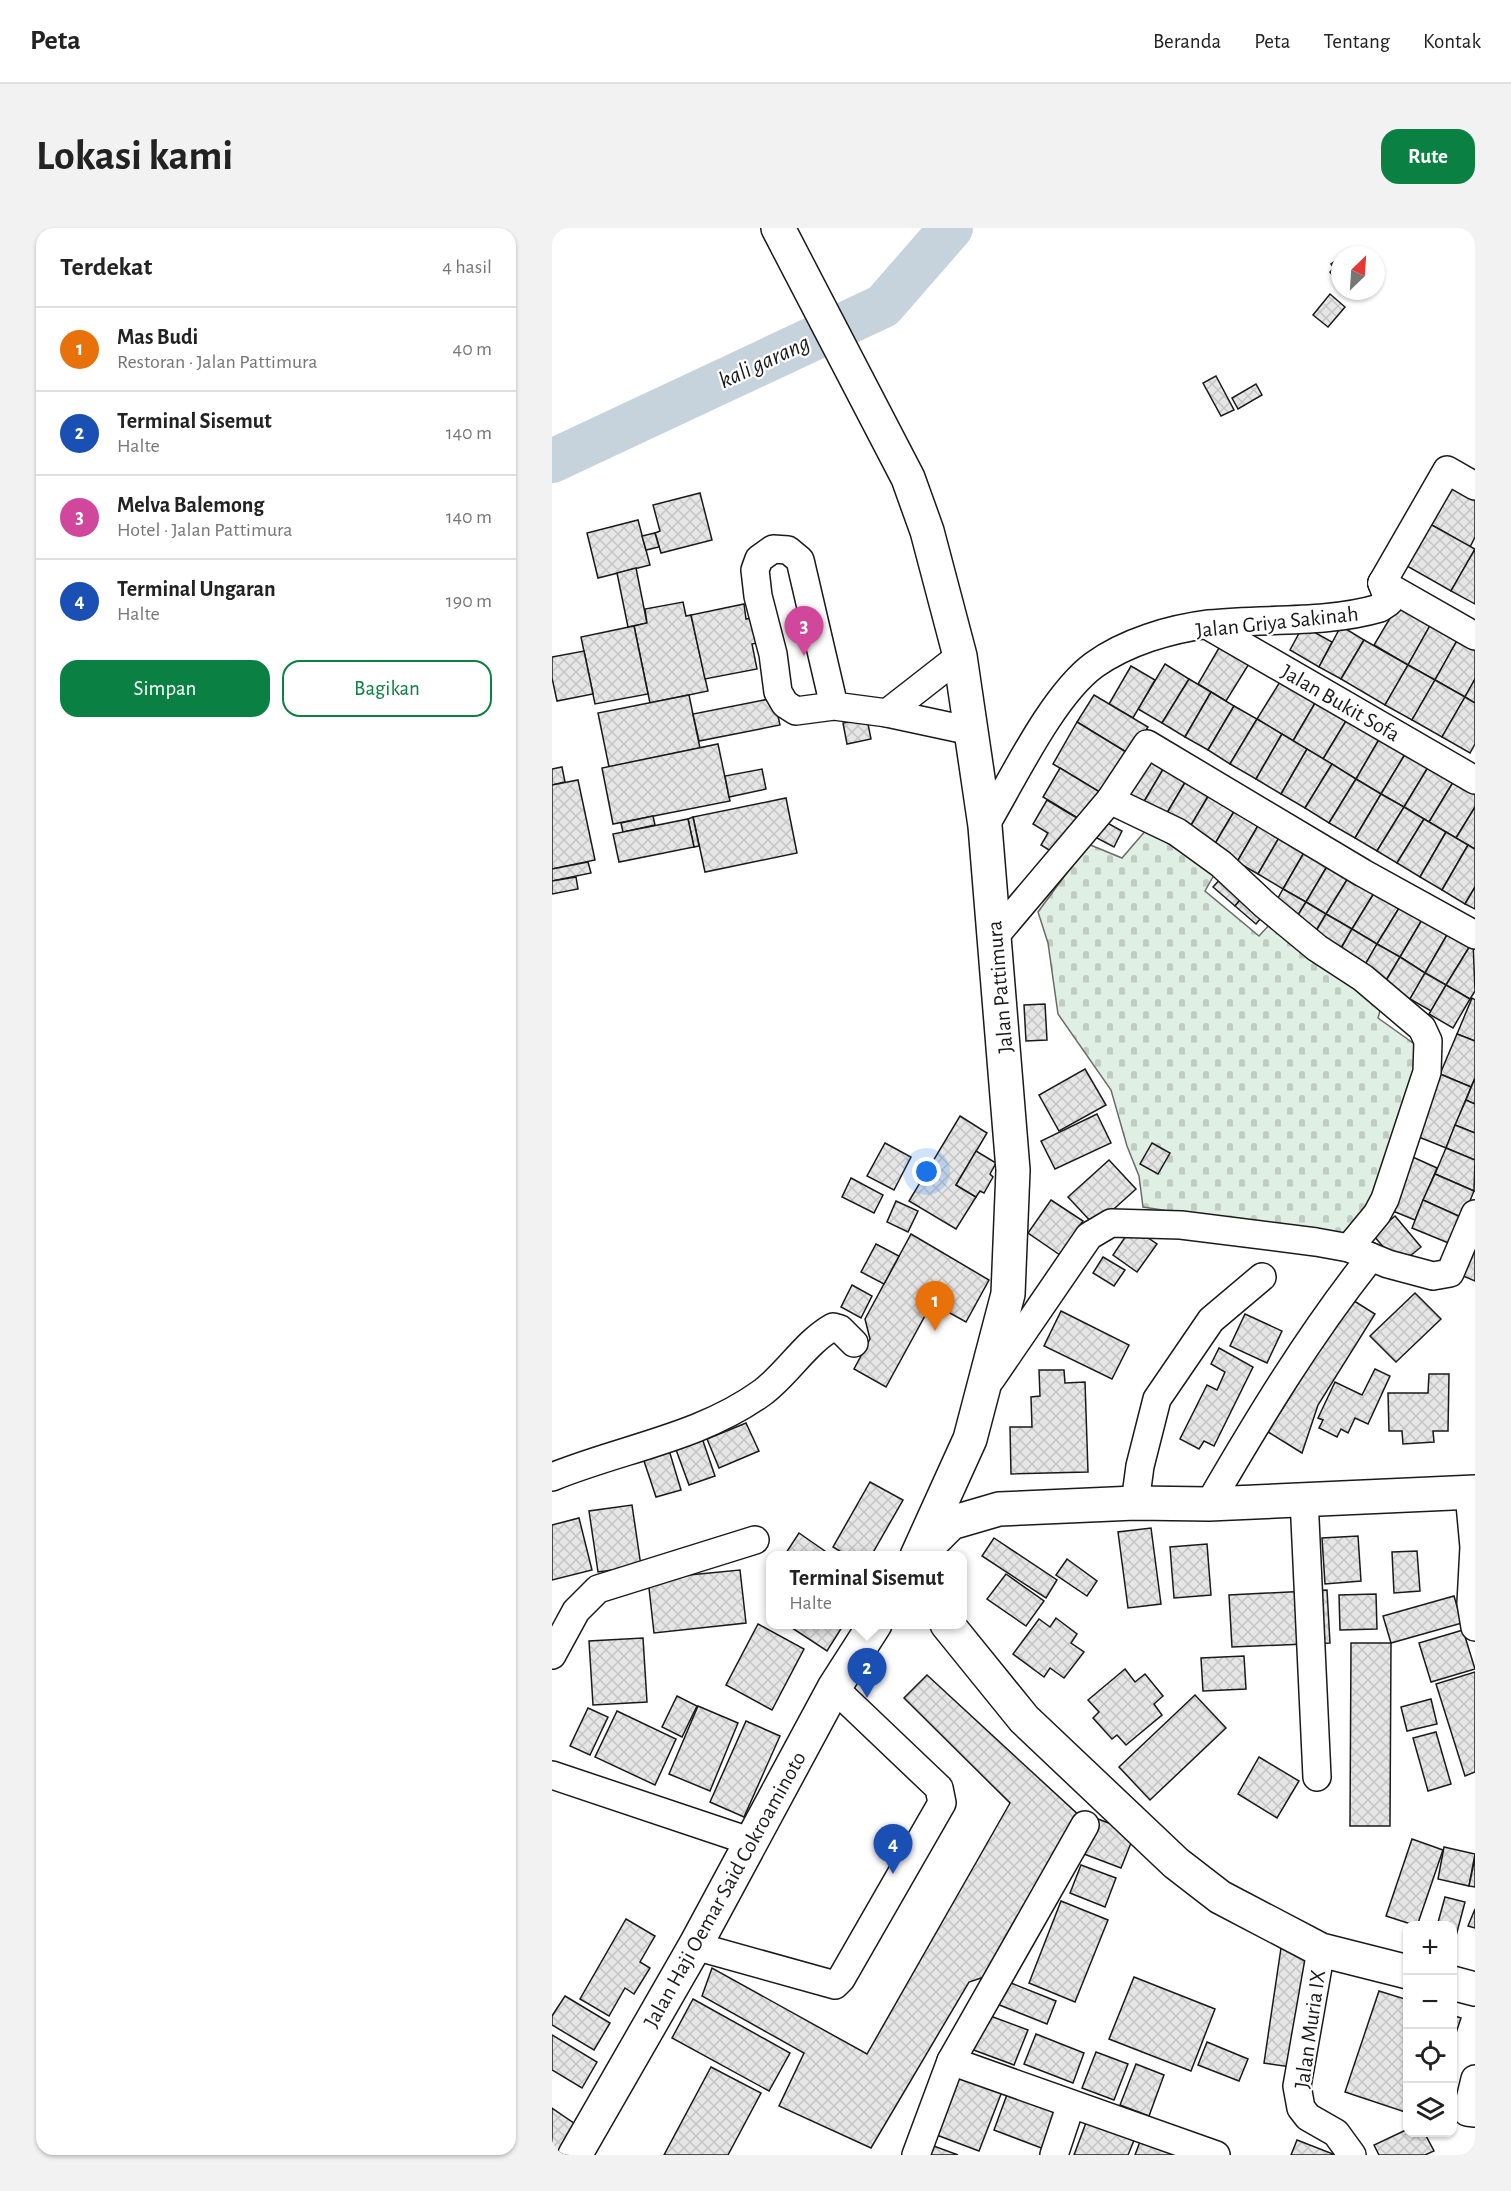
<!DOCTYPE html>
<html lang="id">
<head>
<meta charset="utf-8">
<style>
  :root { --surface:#fff; --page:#f2f2f2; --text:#222; --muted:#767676; --line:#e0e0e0; --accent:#0b8043 }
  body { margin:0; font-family:"Alegreya Sans",sans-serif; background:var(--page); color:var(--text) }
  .controls { position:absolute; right:18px; bottom:18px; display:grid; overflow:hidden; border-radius:12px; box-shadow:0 2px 4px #0004 }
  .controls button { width:54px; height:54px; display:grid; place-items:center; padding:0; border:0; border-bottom:2px solid var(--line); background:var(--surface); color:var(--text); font:30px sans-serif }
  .compass { position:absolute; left:779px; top:18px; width:54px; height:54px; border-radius:50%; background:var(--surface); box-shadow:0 2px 4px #0004; rotate:25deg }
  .you { position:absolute; left:375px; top:944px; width:21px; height:21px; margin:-15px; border:4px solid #fff; border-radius:50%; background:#1a73e8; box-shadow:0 0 0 9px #1a73e833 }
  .badge { display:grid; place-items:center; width:39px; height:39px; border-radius:50%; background:var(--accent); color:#fff; font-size:20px; font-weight:700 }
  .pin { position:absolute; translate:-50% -50px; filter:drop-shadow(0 2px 3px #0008) }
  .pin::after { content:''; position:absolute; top:32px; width:21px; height:18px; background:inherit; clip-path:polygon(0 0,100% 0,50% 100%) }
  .popup { position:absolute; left:214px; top:1323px; width:201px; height:78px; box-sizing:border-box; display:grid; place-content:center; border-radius:12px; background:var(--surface); filter:drop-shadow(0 2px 4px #0005); font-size:20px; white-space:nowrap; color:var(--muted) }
  .popup b { font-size:22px; color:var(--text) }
  .popup::after { content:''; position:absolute; left:50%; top:100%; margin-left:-12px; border:12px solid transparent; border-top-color:var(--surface) }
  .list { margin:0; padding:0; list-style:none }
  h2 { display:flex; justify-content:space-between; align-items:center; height:78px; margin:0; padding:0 24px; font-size:26px }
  h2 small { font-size:20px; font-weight:400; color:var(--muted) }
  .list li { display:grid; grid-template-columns:39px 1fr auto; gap:18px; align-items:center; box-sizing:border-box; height:84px; padding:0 24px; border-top:2px solid var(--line) }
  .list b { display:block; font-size:22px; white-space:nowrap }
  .list p { margin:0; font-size:20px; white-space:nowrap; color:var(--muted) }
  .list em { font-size:20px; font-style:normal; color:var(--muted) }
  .actions { display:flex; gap:12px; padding:18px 24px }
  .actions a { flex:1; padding:14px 0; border:2px solid var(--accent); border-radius:18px; text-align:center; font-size:21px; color:var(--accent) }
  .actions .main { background:var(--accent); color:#fff }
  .icon { flex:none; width:33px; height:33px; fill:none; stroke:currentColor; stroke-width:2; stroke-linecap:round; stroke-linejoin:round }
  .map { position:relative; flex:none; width:923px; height:1927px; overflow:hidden; border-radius:18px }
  header { display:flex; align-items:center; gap:36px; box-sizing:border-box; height:84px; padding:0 30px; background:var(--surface); border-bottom:2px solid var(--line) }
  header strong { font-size:28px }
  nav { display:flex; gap:33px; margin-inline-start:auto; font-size:21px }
  .intro { display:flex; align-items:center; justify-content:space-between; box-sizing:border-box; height:144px; padding:0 36px }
  h1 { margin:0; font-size:42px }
  .button { padding:15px 27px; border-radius:18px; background:var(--accent); color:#fff; font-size:21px; font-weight:700 }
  main { display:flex; gap:36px; padding:0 36px }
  aside { flex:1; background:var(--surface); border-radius:18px; box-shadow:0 2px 4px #0004 }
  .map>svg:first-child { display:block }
</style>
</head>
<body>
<header>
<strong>Peta</strong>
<nav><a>Beranda</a><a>Peta</a><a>Tentang</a><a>Kontak</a></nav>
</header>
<div class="intro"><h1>Lokasi kami</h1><a class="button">Rute</a></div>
<main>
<aside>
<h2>Terdekat<small>4 hasil</small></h2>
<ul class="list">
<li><span class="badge" style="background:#e8710a">1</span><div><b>Mas Budi</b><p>Restoran · Jalan Pattimura</p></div><em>40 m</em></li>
<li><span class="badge" style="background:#1a4fb4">2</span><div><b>Terminal Sisemut</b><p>Halte</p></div><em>140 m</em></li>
<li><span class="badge" style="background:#d1479c">3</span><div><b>Melva Balemong</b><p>Hotel · Jalan Pattimura</p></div><em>140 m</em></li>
<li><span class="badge" style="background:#1a4fb4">4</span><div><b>Terminal Ungaran</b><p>Halte</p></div><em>190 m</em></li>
</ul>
<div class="actions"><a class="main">Simpan</a><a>Bagikan</a></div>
</aside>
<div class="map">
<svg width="923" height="1927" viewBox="0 0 923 1927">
  <defs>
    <pattern id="cemetery-stones" width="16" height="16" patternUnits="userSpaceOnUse" patternTransform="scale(1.5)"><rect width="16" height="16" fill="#e0efe3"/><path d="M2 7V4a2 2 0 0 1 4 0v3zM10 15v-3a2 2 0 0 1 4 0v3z" fill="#c0ccc2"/></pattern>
    <pattern id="building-cross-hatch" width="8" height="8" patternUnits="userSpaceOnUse" patternTransform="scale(1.5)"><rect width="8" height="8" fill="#e6e6e6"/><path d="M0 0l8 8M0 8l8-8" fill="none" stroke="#c5c5c5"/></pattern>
  </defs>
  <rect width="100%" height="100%" fill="#fff"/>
  <polygon fill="url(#cemetery-stones)" stroke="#6a6a6a" stroke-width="1.5" points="595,601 662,647 653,663 707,708 720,694 830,776 826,790 861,815 866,820 872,842 820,969 797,1004 776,1008 591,979 587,948 575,918 559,862 506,786 496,715 486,684 536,616 570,630"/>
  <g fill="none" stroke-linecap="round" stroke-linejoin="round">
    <polyline stroke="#c6d2dc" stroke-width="44" points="0,233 331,78 399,0"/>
  </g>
  <g fill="url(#building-cross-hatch)" stroke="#1a1a1a" stroke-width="1.5">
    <polygon points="788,30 788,57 778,44 782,40 779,36"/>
    <polygon points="778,66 793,79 776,99 761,87"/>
    <polygon points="664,148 682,182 669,188 651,155"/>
    <polygon points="704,156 710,167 686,181 680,170"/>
    <polygon points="902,255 923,267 923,309 918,319 878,296"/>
    <polygon points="148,265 160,312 109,325 103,305 108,303 101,277"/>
    <polygon points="86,292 98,337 46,350 35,305"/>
    <polygon points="878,296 923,321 899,363 855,338"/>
    <polygon points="103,305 107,319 94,322 90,308"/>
    <polygon points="923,321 923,376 899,363"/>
    <polygon points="84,340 95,395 76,399 65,345"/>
    <polygon points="131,374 134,388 139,387 156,463 98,475 82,398 95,395 93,381"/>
    <polygon points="847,375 880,394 856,437 822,417"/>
    <polygon points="192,376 194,391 219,386 224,411 200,416 205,441 153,451 139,387"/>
    <polygon points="880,394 907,409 883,452 856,437"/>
    <polygon points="82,398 96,466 43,476 29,409"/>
    <polygon points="751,398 780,414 767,439 738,422"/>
    <polygon points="789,398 812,412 789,451 767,439"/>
    <polygon points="907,409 923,418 923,451 913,469 883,452"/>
    <polygon points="812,412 856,437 833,477 789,451"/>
    <polygon points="671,413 700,431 674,473 646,456"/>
    <polygon points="32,423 41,466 5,473 0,450 0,429"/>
    <polygon points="613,436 637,451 610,495 586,481"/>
    <polygon points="856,437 883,452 860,492 833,477"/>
    <polygon points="579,438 603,452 581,490 557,476"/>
    <polygon points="731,449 766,470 741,513 705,491"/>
    <polygon points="637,451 659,464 633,509 610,495"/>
    <polygon points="923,451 923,475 913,469"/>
    <polygon points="883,452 913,469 890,509 860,492"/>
    <polygon points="659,464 682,478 656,522 633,509"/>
    <polygon points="137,467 148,520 57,539 46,485"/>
    <polygon points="542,467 596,499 579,527 525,494"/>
    <polygon points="913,469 923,475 923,516 918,525 890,509"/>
    <polygon points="222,470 228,497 147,513 141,486"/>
    <polygon points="766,470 797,488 771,531 741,513"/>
    <polygon points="682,478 705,491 678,536 656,522"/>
    <polygon points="797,488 829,508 804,551 771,531"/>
    <polygon points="315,491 319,511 295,516 291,495"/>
    <polygon points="705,491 730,506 704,551 678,536"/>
    <polygon points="525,494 579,527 554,568 501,536"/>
    <polygon points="730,506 755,521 729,566 704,551"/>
    <polygon points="829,508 855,523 829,566 804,551"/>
    <polygon points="166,516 178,573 61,596 50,540"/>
    <polygon points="594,519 616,533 590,577 568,564"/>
    <polygon points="755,521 780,536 753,580 729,566"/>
    <polygon points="855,523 878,536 852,579 829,566"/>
    <polygon points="616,533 638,546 612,590 590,577"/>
    <polygon points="780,536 804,551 777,595 753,580"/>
    <polygon points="878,536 903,551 877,594 852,579"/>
    <polygon points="10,539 13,554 0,557 0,541"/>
    <polygon points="508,540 551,566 534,595 491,569"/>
    <polygon points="210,541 214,561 177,569 173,548"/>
    <polygon points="638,546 661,560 635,604 612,590"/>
    <polygon points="804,551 829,566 803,610 777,595"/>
    <polygon points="903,551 923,563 923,579 904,610 877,594"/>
    <polygon points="26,552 43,632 0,641 0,557"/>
    <polygon points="661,560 687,575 661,619 635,604"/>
    <polygon points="829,566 852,579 825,623 803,610"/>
    <polygon points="234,570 245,625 153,644 141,589"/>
    <polygon points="495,572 530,593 508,629 489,617 496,605 481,596"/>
    <polygon points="687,575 711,589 685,634 661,619"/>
    <polygon points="852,579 872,591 845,635 825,623"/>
    <polygon points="923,579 923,621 904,610"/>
    <polygon points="101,588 103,597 71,604 69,595"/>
    <polygon points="141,589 147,618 142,619 136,591"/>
    <polygon points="711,589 732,601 706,646 685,634"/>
    <polygon points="136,591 142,619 67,634 61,606"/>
    <polygon points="872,591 894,604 868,649 845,635"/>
    <polygon points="550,592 570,603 562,619 541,608"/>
    <polygon points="732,601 757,616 731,661 706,646"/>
    <polygon points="894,604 916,617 890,662 868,649"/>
    <polygon points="757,616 780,630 754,674 731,661"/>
    <polygon points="916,617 923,621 923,659 913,676 890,662"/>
    <polygon points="780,630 801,642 774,686 754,674"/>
    <polygon points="36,634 39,645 0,653 0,641"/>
    <polygon points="801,642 827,657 800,701 774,686"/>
    <polygon points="671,648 693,666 683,678 661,659"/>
    <polygon points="24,649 26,661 0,666 0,653"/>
    <polygon points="827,657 852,672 825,716 800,701"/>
    <polygon points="923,659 923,681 913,676"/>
    <polygon points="731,661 754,674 743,692 721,679"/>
    <polygon points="693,666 714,684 704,696 683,678"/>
    <polygon points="852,672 874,685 848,729 825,716"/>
    <polygon points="754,674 774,686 761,708 741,695"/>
    <polygon points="874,685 899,700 873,745 848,729"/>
    <polygon points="774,686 800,701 786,725 760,710"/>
    <polygon points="899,700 921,713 894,757 873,745"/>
    <polygon points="800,701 825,716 810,742 785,728"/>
    <polygon points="921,713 923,763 918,771 894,757"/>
    <polygon points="825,716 848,729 832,756 810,742"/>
    <polygon points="848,729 873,745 858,771 832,756"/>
    <polygon points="873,745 894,757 879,783 858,771"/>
    <polygon points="894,757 918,771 901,800 877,786"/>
    <polygon points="920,770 923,772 923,813 905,806"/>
    <polygon points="493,776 495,812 474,813 472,777"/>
    <polygon points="905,806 923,813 923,850 919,859 888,846"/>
    <polygon points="533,841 554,877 507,903 487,867"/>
    <polygon points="888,846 919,859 894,920 862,907"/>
    <polygon points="923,850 923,876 914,872"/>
    <polygon points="914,872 923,876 923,905 903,897"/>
    <polygon points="545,886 559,915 503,941 489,913"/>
    <polygon points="408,888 435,905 404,957 424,969 404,1001 357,973"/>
    <polygon points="903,897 923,905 923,932 894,920"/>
    <polygon points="333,915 359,929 342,962 315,948"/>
    <polygon points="600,915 618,925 606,946 588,936"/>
    <polygon points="894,920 923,932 922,963 883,946"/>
    <polygon points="424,923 444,935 438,946 441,949 432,965 428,963 424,969 404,957"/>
    <polygon points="854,926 885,940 863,992 831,979"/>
    <polygon points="557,932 584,961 543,998 516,969"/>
    <polygon points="883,946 922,963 911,990 871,972"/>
    <polygon points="299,950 331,967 322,985 290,969"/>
    <polygon points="499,972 531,993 508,1027 476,1005"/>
    <polygon points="871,972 911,990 899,1016 860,1000"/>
    <polygon points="344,973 366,983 356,1004 335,994"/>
    <polygon points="843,988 869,1019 847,1037 821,1007"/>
    <polygon points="580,999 605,1016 585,1044 561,1027"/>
    <polygon points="359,1006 437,1052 414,1094 380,1075 334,1159 302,1141 318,1111 313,1091"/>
    <polygon points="324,1016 347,1028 332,1056 309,1044"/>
    <polygon points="923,1018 923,1053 909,1047"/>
    <polygon points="551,1029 573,1042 562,1058 541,1045"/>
    <polygon points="300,1057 320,1068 309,1090 289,1079"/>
    <polygon points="863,1065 889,1091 844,1134 818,1108"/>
    <polygon points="799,1071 823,1086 766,1177 750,1225 716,1204"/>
    <polygon points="509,1083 577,1117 560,1151 492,1118"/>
    <polygon points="693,1086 730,1103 715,1135 678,1118"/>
    <polygon points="667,1120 701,1139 662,1218 652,1213 647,1221 628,1211 655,1157 665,1162 673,1144 659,1136"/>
    <polygon points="823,1141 838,1148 816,1196 803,1190 796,1205 789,1201 785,1209 767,1200 771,1192 766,1190 783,1154 810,1167"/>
    <polygon points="487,1142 512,1142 513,1155 533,1154 536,1244 459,1246 458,1199 480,1199 479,1169 488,1168"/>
    <polygon points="877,1146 897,1146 896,1203 881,1203 882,1214 851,1216 850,1203 837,1203 836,1165 876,1165"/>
    <polygon points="194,1195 207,1223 167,1240 155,1211"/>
    <polygon points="150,1210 163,1248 137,1257 123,1219"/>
    <polygon points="117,1222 129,1262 104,1269 91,1230"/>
    <polygon points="318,1254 351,1272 319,1328 296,1328 281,1319"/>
    <polygon points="80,1277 89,1338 46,1344 37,1283"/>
    <polygon points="27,1290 40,1342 0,1352 0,1297"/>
    <polygon points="599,1300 609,1376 576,1380 566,1304"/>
    <polygon points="247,1305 280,1328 232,1328"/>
    <polygon points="806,1308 809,1353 773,1356 770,1310"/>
    <polygon points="442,1310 505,1352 494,1370 430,1328"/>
    <polygon points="655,1316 659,1367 622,1370 618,1319"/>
    <polygon points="865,1323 868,1363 842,1365 840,1324"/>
    <polygon points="515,1331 545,1353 535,1368 504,1347"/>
    <polygon points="188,1342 194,1395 102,1405 96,1351"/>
    <polygon points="454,1346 492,1373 474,1398 435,1371"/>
    <polygon points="775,1362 778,1415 680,1419 677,1367"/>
    <polygon points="824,1366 825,1401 788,1402 787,1367"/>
    <polygon points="902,1368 910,1395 839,1415 831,1388"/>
    <polygon points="504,1390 525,1406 519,1415 532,1424 512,1450 498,1440 492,1449 461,1426 487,1391 498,1399"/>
    <polygon points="206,1396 252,1421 220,1482 174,1457"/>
    <polygon points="234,1396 292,1396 275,1423"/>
    <polygon points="911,1402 923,1441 879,1454 867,1415"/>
    <polygon points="91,1410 95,1474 41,1477 37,1413"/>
    <polygon points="799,1415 839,1415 838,1598 798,1598"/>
    <polygon points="692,1428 694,1461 651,1463 649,1430"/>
    <polygon points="573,1441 583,1454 593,1446 611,1468 602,1476 610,1487 574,1517 565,1507 560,1511 541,1490 547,1484 536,1472"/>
    <polygon points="923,1444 923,1544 913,1548 884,1456"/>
    <polygon points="375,1447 531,1591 432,1749 417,1754 319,1920 227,1878 252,1825 150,1768 160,1740 315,1826 458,1575 352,1470"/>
    <polygon points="643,1467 674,1500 598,1572 567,1539"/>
    <polygon points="125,1468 145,1478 130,1509 110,1499"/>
    <polygon points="879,1471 885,1496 855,1503 849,1479"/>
    <polygon points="146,1478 186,1495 158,1563 117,1546"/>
    <polygon points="36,1480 56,1489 38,1527 18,1518"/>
    <polygon points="65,1483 124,1511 103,1557 43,1529"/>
    <polygon points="194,1493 228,1508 192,1589 158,1574"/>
    <polygon points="884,1504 899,1556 876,1563 861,1510"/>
    <polygon points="707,1529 747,1553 725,1590 686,1566"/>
    <polygon points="546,1591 583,1605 569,1640 532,1626"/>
    <polygon points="860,1611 891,1622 865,1698 834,1688"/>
    <polygon points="892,1619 923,1626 917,1658 886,1651"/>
    <polygon points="923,1630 923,1659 917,1658"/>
    <polygon points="529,1637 564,1650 553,1679 518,1665"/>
    <polygon points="893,1669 913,1674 904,1708 900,1707 900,1698 885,1698"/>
    <polygon points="509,1673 556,1692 523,1774 477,1755"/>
    <polygon points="923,1681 923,1700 916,1698"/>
    <polygon points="74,1691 103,1708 88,1734 98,1740 82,1766 73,1760 57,1788 28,1771"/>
    <polygon points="729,1720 755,1724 739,1839 712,1835"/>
    <polygon points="582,1749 663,1781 639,1843 557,1811"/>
    <polygon points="454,1753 504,1773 495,1796 445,1776"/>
    <polygon points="827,1763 856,1772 856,1885 793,1864"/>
    <polygon points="13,1768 58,1795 42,1822 0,1797 0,1788"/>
    <polygon points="141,1771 238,1825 217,1863 120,1810"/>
    <polygon points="433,1786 476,1802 462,1837 419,1821"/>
    <polygon points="900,1787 909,1790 900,1817"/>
    <polygon points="484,1806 532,1825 521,1855 472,1836"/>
    <polygon points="0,1807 45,1834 30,1860 0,1842"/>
    <polygon points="655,1814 696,1831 687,1853 646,1837"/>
    <polygon points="544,1824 576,1836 562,1872 530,1860"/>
    <polygon points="584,1836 612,1847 597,1888 568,1877"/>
    <polygon points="159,1839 209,1865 176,1927 112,1927"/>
    <polygon points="406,1843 451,1861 427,1923 382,1906"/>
    <polygon points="457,1861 508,1881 492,1921 442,1902"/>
    <polygon points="0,1880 29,1900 10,1927 0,1927"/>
    <polygon points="535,1892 583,1910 576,1927 522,1927"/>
    <polygon points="856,1901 856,1904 872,1904 882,1923 873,1927 827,1927 822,1917"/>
    <polygon points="589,1911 626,1927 583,1927"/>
    <polygon points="745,1912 781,1926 780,1927 739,1927"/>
    <polygon points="379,1917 406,1927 375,1927"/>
  </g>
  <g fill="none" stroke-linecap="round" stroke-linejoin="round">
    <defs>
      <g id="minor">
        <polyline points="830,355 895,242 923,258"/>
        <polyline points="830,355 923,408"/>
        <polyline points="655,397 923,552"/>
        <polyline points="282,478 248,332 236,322 221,321 207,331 203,342 206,368 221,426 226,464 233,476 244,483 282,478 335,485 419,503"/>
        <polyline points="335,485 408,428"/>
        <polyline points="558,572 625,604 669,636 713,677 765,720 811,750 870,800 876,813 875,844 833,971 825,986 797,1020"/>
        <path d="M433 598C461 551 500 468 542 437 574 414 618 401 657 396 714 390 773 396 828 380L837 374 830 355"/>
        <polyline points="443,708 558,572 595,516 811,645 923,707"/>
        <polyline points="439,1151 537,1008 559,995 629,997 764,1014 797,1020 836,1036 881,1048 898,1045 923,986"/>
        <path d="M0 1249C71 1220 148 1210 211 1164 236 1145 254 1114 281 1099L288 1101 302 1115"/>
        <polyline points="917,1265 922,1319 919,1375 923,1399"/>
        <polyline points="752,1270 765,1549"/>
        <polyline points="583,1275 588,1238 605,1171 659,1092 710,1049"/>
        <path d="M657 1276C707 1190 757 1107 819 1029"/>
        <polyline points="0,1427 24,1383 46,1361 203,1312"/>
        <polyline points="0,1547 200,1614"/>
        <polyline points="143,1718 283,1757 289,1751 390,1575 387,1560 282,1460"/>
        <polyline points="769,1722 745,1858 749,1880 756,1889 784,1905 800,1927"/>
        <polyline points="399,1833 664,1927"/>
        <polyline points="923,1851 915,1884 923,1885"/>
        <polyline points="364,1927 399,1833 533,1597"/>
        <polyline points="502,1927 519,1876"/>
      </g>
      <g id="major">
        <polyline points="226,0 356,250 375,303 408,428 433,598 461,942 456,1066 418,1211 365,1328"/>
        <polyline points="372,1322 399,1295 447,1281 583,1275 657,1276 923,1264"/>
        <polyline points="395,1396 472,1491 624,1635 668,1669 769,1722 856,1744"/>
        <polyline points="900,1755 923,1761"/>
        <polyline points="23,1927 143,1718 282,1460 323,1396"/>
      </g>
    </defs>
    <use href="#minor" stroke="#1a1a1a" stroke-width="30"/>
    <use href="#major" stroke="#1a1a1a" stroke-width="36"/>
    <use href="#minor" stroke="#fff" stroke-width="27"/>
    <use href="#major" stroke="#fff" stroke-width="33"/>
  </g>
  <g text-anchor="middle" stroke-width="4.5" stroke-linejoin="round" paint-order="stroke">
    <g font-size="22" fill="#1a1a1a" stroke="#fff">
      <text transform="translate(725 393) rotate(-6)" y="8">Jalan Griya Sakinah</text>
      <text transform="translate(789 474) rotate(30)" y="8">Jalan Bukit Sofa</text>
      <text transform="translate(447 759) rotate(-95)" y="8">Jalan Pattimura</text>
      <text transform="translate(172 1661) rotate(-61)" y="8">Jalan Haji Oemar Said Cokroaminoto</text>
      <text transform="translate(757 1801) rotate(-82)" y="8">Jalan Muria IX</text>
    </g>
    <g font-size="24" font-style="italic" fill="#1a1a1a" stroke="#fff">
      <text transform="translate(212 133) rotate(-25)" y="8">kali garang</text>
    </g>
  </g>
</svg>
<div class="controls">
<button>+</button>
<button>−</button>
<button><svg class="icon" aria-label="locate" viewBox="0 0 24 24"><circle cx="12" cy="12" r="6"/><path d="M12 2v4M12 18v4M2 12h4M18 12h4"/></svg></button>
<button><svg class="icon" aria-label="layers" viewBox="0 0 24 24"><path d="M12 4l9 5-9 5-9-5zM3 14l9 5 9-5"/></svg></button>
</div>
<svg class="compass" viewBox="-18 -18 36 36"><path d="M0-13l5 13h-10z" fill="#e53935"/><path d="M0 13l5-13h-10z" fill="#767676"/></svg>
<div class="you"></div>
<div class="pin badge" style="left:383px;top:1103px;background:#e8710a">1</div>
<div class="pin badge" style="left:315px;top:1470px;background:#1a4fb4">2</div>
<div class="popup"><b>Terminal Sisemut</b>Halte</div>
<div class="pin badge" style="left:252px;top:428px;background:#d1479c">3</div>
<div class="pin badge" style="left:341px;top:1646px;background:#1a4fb4">4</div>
</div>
</main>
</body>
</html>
